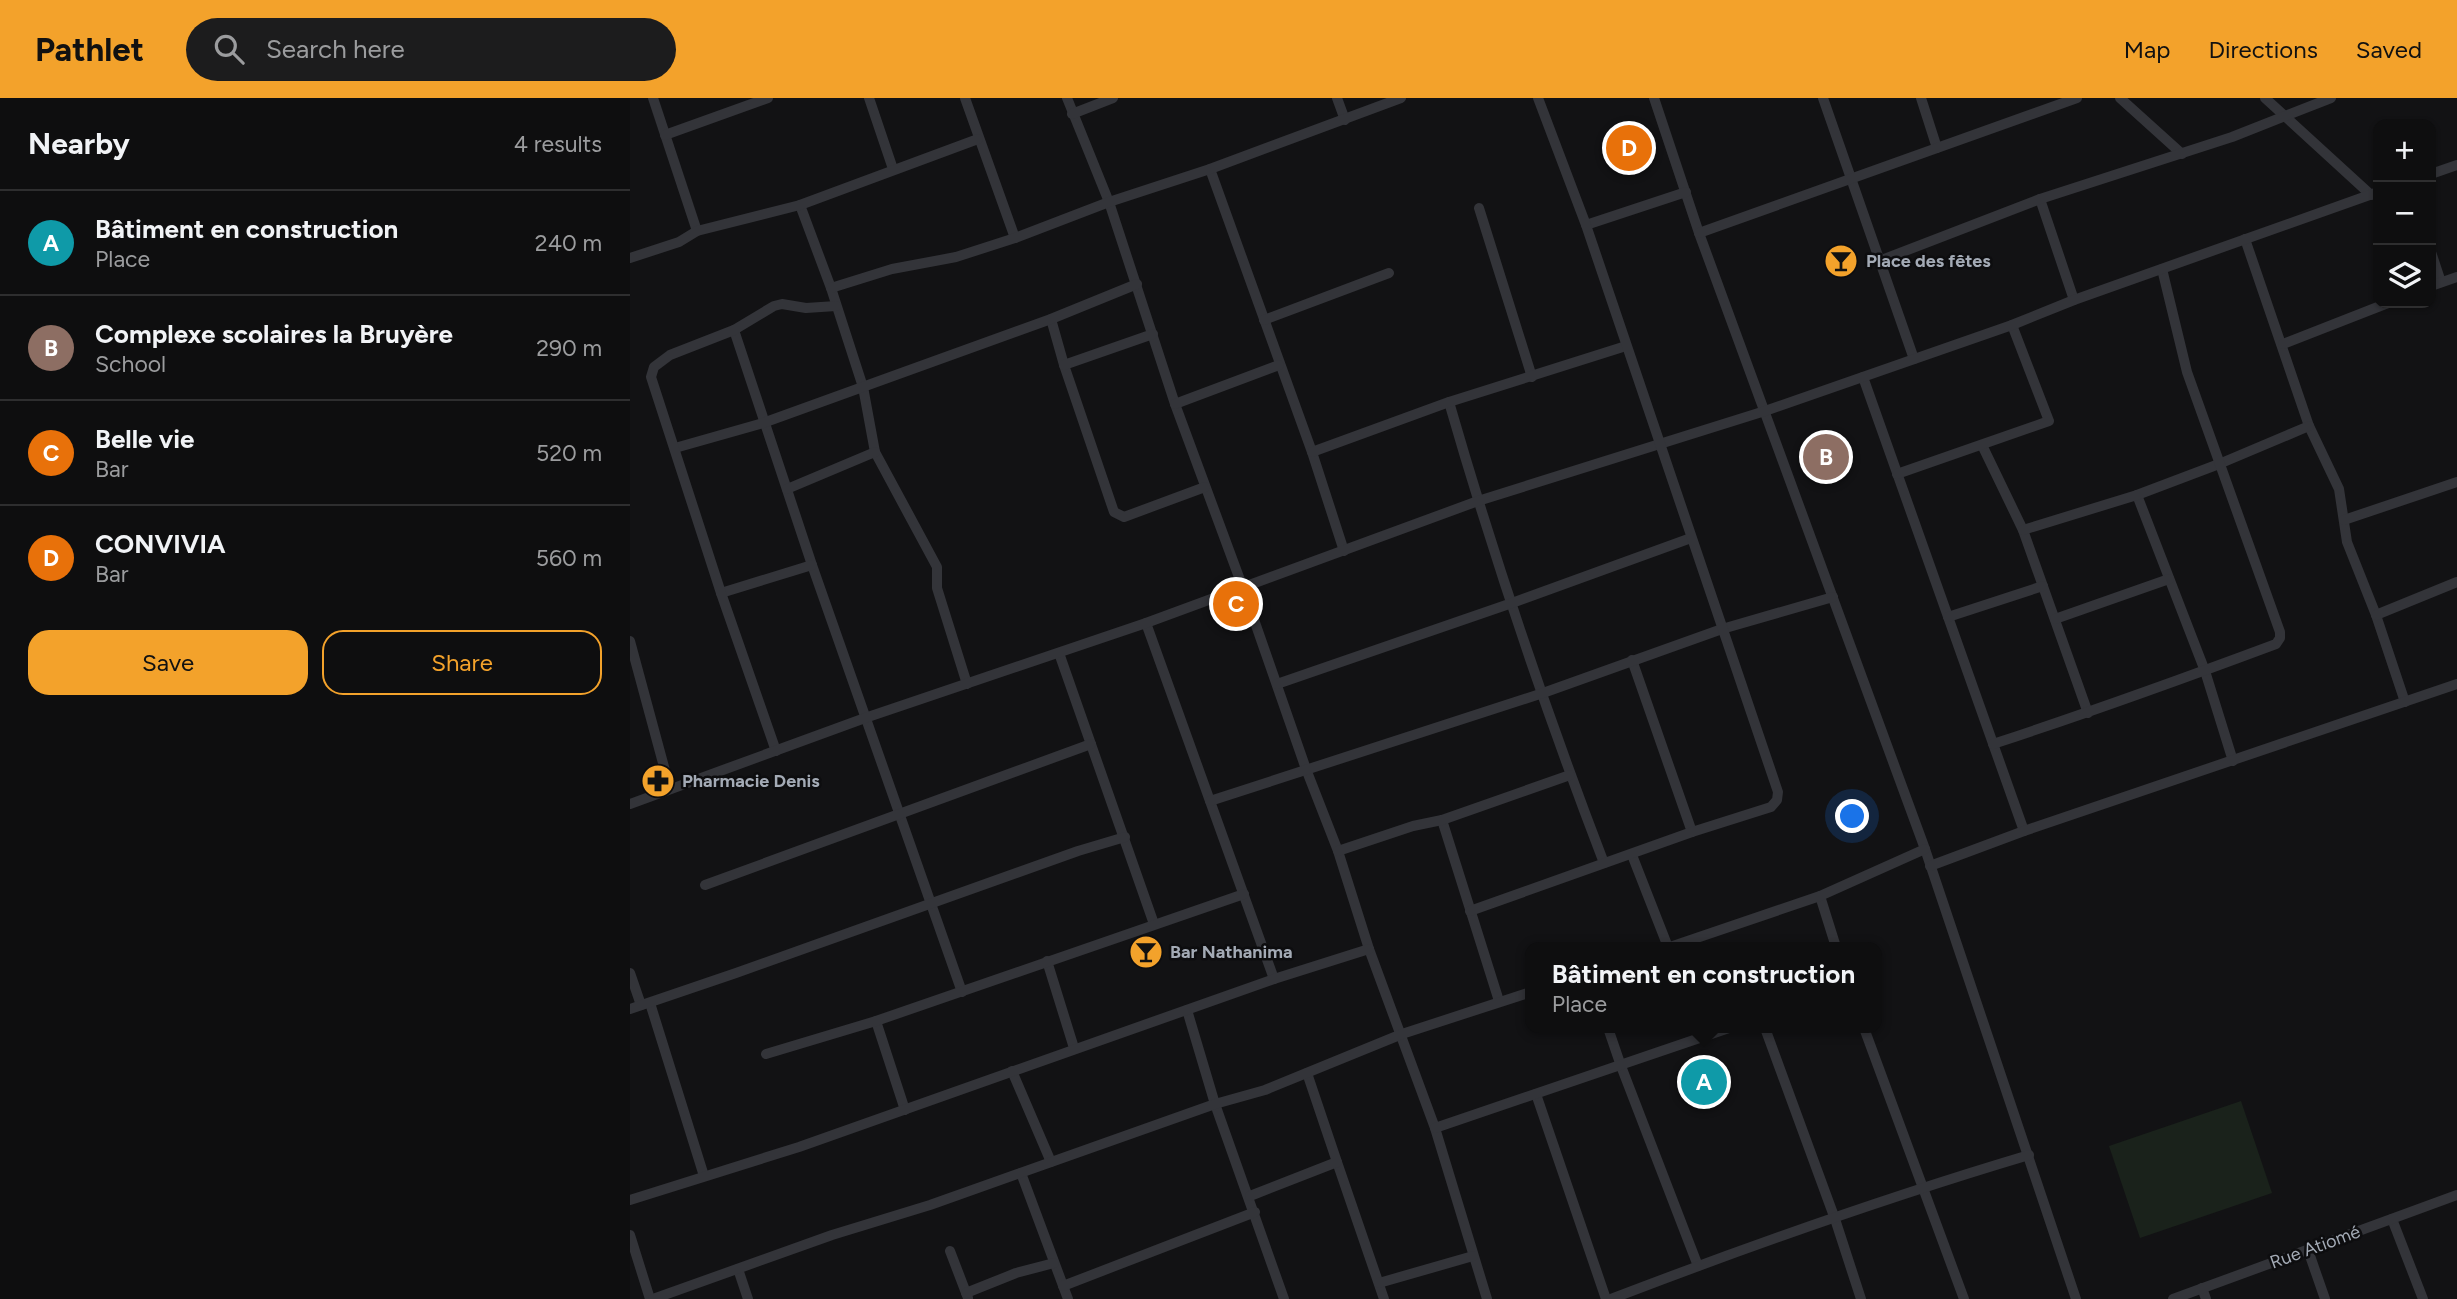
<!DOCTYPE html>
<html lang="en">
<head>
<meta charset="utf-8">
<style>
  :root { --surface:#0e0e0f; --page:#1c1c1d; --text:#f1f3f6; --muted:#9b9c9e; --line:#2e2e2f; --accent:#f3a22b }
  body { margin:0; font-family:Figtree,sans-serif; background:var(--page); color:var(--text) }
  .controls { position:absolute; right:21px; top:21px; display:grid; overflow:hidden; border-radius:14px; box-shadow:0 2px 5px #0004 }
  .controls button { width:63px; height:63px; display:grid; place-items:center; padding:0; border:0; border-bottom:2px solid var(--line); background:var(--surface); color:var(--text); font:35px sans-serif }
  .you { position:absolute; left:1223px; top:719px; width:24px; height:24px; margin:-18px; border:5px solid #fff; border-radius:50%; background:#1a73e8; box-shadow:0 0 0 10px #1a73e833 }
  .badge { display:grid; place-items:center; width:46px; height:46px; border-radius:50%; background:var(--accent); color:#fff; font-size:23px; font-weight:700 }
  .pin { position:absolute; translate:-50% -50%; border:4px solid #fff; box-shadow:0 2px 7px #0006 }
  .popup { position:absolute; left:895px; top:844px; width:357px; height:91px; box-sizing:border-box; display:grid; place-content:center; border-radius:14px; background:var(--surface); filter:drop-shadow(0 2px 5px #0005); font-size:23px; white-space:nowrap; color:var(--muted) }
  .popup b { font-size:26px; color:var(--text) }
  .popup::after { content:''; position:absolute; left:50%; top:100%; margin-left:-14px; border:14px solid transparent; border-top-color:var(--surface) }
  .list { margin:0; padding:0; list-style:none }
  h2 { display:flex; justify-content:space-between; align-items:center; height:91px; margin:0; padding:0 28px; font-size:30px }
  h2 small { font-size:23px; font-weight:400; color:var(--muted) }
  .list li { display:grid; grid-template-columns:46px 1fr auto; gap:21px; align-items:center; box-sizing:border-box; height:105px; padding:0 28px; border-top:2px solid var(--line) }
  .list b { display:block; font-size:26px; white-space:nowrap }
  .list p { margin:0; font-size:23px; white-space:nowrap; color:var(--muted) }
  .list em { font-size:23px; font-style:normal; color:var(--muted) }
  .actions { display:flex; gap:14px; padding:21px 28px }
  .actions a { flex:1; padding:16px 0; border:2px solid var(--accent); border-radius:21px; text-align:center; font-size:24px; color:var(--accent) }
  .actions .main { background:var(--accent); color:#111 }
  .icon { flex:none; width:38px; height:38px; fill:none; stroke:currentColor; stroke-width:2; stroke-linecap:round; stroke-linejoin:round }
  .map { position:relative; flex:none; width:1827px; height:1201px; overflow:hidden }
  header { display:flex; align-items:center; gap:42px; box-sizing:border-box; height:98px; padding:0 35px; background:var(--accent); color:#111 }
  header strong { font-size:33px }
  nav { display:flex; gap:38px; margin-inline-start:auto; font-size:24px }
  .search { width:490px; height:63px; background:var(--page); display:flex; align-items:center; gap:18px; box-sizing:border-box; padding:0 24px; border-radius:38px; color:var(--muted); font-size:26px }
  main { display:flex }
  aside { flex:1; background:var(--surface) }
  .map>svg:first-child { display:block }
</style>
</head>
<body>
<header>
<strong>Pathlet</strong>
<div class="search"><svg class="icon" aria-label="search" viewBox="0 0 24 24"><circle cx="10" cy="10" r="6"/><path d="M15 15l6 6"/></svg>Search here</div>
<nav><a>Map</a><a>Directions</a><a>Saved</a></nav>
</header>
<main>
<aside>
<h2>Nearby<small>4 results</small></h2>
<ul class="list">
<li><span class="badge" style="background:#0f9aa8">A</span><div><b>Bâtiment en construction</b><p>Place</p></div><em>240 m</em></li>
<li><span class="badge" style="background:#8d6e63">B</span><div><b>Complexe scolaires la Bruyère</b><p>School</p></div><em>290 m</em></li>
<li><span class="badge" style="background:#e8710a">C</span><div><b>Belle vie</b><p>Bar</p></div><em>520 m</em></li>
<li><span class="badge" style="background:#e8710a">D</span><div><b>CONVIVIA</b><p>Bar</p></div><em>560 m</em></li>
</ul>
<div class="actions"><a class="main">Save</a><a>Share</a></div>
</aside>
<div class="map">
<svg width="1827" height="1201" viewBox="0 0 1827 1201">
  <rect width="100%" height="100%" fill="#121214"/>
  <polygon fill="#1a221b" points="1611,1003 1642,1095 1510,1140 1479,1048"/>
  <g fill="none" stroke-linecap="round" stroke-linejoin="round">
    <g stroke="#333439" stroke-width="10">
      <polyline points="23,0 67,133"/>
      <polyline points="239,0 263,71"/>
      <polyline points="335,0 385,140"/>
      <polyline points="437,0 479,104 545,306 613,490 676,671 708,753 739,851 805,1030 857,1201"/>
      <polyline points="707,0 715,22"/>
      <polyline points="1024,0 1069,135 1295,751 1446,1201"/>
      <polyline points="1193,0 1284,261"/>
      <polyline points="1291,0 1307,50"/>
      <polyline points="1490,0 1552,56"/>
      <polyline points="1635,0 1741,97"/>
      <polyline points="442,16 483,0"/>
      <polyline points="35,37 138,0"/>
      <polyline points="580,71 682,354 714,453"/>
      <polyline points="1801,76 1827,67"/>
      <polyline points="1410,101 1444,202"/>
      <polyline points="170,107 201,190 233,289 245,354 307,469 307,490 337,586"/>
      <polyline points="849,110 902,279"/>
      <polyline points="956,127 1056,94"/>
      <polyline points="1069,135 1447,0"/>
      <polyline points="1615,141 1679,328 1709,391 1717,444 1746,517 1775,604"/>
      <polyline points="1801,154 1811,184"/>
      <polyline points="0,160 49,144 67,133 170,107 348,41"/>
      <polyline points="1249,163 1410,101 1602,39 1701,0"/>
      <polyline points="1801,188 1827,179"/>
      <polyline points="201,190 262,171 326,159 385,140 479,104 580,71 771,0"/>
      <polyline points="421,221 434,267 484,414 494,419 575,389"/>
      <polyline points="634,222 759,175"/>
      <polyline points="104,232 182,467 332,894"/>
      <polyline points="1653,246 1758,205"/>
      <polyline points="434,267 523,236"/>
      <polyline points="1233,279 1394,733"/>
      <path d="M819 304C864 460 916 614 974 765"/>
      <polyline points="545,306 649,267"/>
      <polyline points="1352,347 1393,432 1458,615"/>
      <polyline points="45,350 133,325 421,221 507,186"/>
      <polyline points="682,354 819,304 996,248"/>
      <polyline points="1267,376 1419,323 1382,227"/>
      <polyline points="157,391 245,354"/>
      <polyline points="1507,397 1575,573 1603,663"/>
      <polyline points="1714,422 1827,384"/>
      <polyline points="1393,432 1507,397 1589,366 1679,328"/>
      <polyline points="91,495 182,467"/>
      <polyline points="1746,517 1827,484"/>
      <polyline points="1318,519 1413,488"/>
      <polyline points="1425,521 1539,481"/>
      <polyline points="516,525 644,881"/>
      <polyline points="0,543 40,691"/>
      <polyline points="429,555 524,826"/>
      <polyline points="1002,562 1062,734"/>
      <polyline points="647,586 882,505 1061,440"/>
      <path d="M1363 646C1458 615 1552 581 1646 546L1650 540V534L1557 274 1532 171"/>
      <polyline points="146,653 91,495 21,279 24,269 40,257 104,232 144,208 152,206 176,210 206,208"/>
      <polyline points="580,703 913,595 1092,531 1203,499"/>
      <polyline points="0,706 235,620 516,525 848,403 1135,313 1382,227 1444,202 1748,94"/>
      <polyline points="812,722 869,903"/>
      <polyline points="708,753 783,728 812,722 940,677"/>
      <polyline points="1002,757 1038,849"/>
      <polyline points="1300,768 1394,733 1827,586"/>
      <polyline points="75,787 461,646"/>
      <polyline points="1190,798 1206,849"/>
      <polyline points="840,813 1062,734 1141,709 1147,702 1148,694 956,127 908,0"/>
      <polyline points="1040,849 1190,798 1295,751"/>
      <polyline points="417,863 444,950"/>
      <polyline points="0,875 11,907"/>
      <polyline points="20,905 74,1078"/>
      <polyline points="0,911 106,875 448,753 495,739"/>
      <polyline points="557,912 585,1006 654,1201"/>
      <polyline points="246,923 275,1012"/>
      <polyline points="978,930 991,968 1068,1168"/>
      <polyline points="1135,930 1205,1121 1231,1201"/>
      <polyline points="1234,930 1334,1201"/>
      <polyline points="136,956 246,923 614,796"/>
      <polyline points="382,973 421,1064"/>
      <polyline points="906,996 976,1201"/>
      <polyline points="805,1030 1099,930"/>
      <polyline points="707,1064 754,1201"/>
      <polyline points="391,1075 438,1201"/>
      <polyline points="620,1098 707,1064 677,975"/>
      <polyline points="0,1102 169,1049 644,881 739,851"/>
      <polyline points="1762,1121 1793,1201"/>
      <polyline points="0,1137 20,1201"/>
      <polyline points="1678,1152 1695,1201"/>
      <polyline points="320,1153 338,1200"/>
      <polyline points="108,1171 118,1201"/>
      <polyline points="749,1185 843,1158"/>
      <polyline points="433,1188 625,1114"/>
      <polyline points="1572,1190 1576,1201"/>
      <polyline points="336,1195 386,1175 424,1165"/>
      <polyline points="23,1201 202,1137 300,1107 585,1006 635,992 772,936 901,894"/>
      <path d="M981 1201C1119 1148 1258 1099 1399 1057"/>
      <polyline points="1543,1201 1827,1097"/>
    </g>
  </g>
  <defs>
    <symbol id="bar-disc" viewBox="-11 -11 22 22"><circle r="9.5" fill="#f3a22b" stroke="#0d0d0f"/><path d="M-6-5H6L.8 .8V4.5H3.5V6h-7V4.5H-.8V.8Z" fill="#111"/></symbol>
    <symbol id="pharmacy-disc" viewBox="-11 -11 22 22"><circle r="9.5" fill="#f3a22b" stroke="#0d0d0f"/><path d="M-2-6h4v4h4v4h-4v4h-4v-4h-4v-4h4Z" fill="#111"/></symbol>
  </defs>
  <g fill-rule="evenodd">
    <use href="#bar-disc" x="1192" y="144" width="38" height="38"/>
    <use href="#pharmacy-disc" x="9" y="664" width="38" height="38"/>
    <use href="#bar-disc" x="497" y="835" width="38" height="38"/>
  </g>
  <g text-anchor="middle" stroke-width="5" stroke-linejoin="round" paint-order="stroke">
    <g font-size="18" font-weight="bold" fill="#a3aab5" stroke="#0d0d0f" text-anchor="start">
      <text x="1236" y="169">Place des fêtes</text>
      <text x="52" y="689">Pharmacie Denis</text>
      <text x="540" y="860">Bar Nathanima</text>
    </g>
    <g font-size="18" fill="#a3aab5" stroke="#0d0d0f">
      <text transform="translate(1685 1149) rotate(-20)" y="6">Rue Atiomé</text>
    </g>
  </g>
</svg>
<div class="controls">
<button>+</button>
<button>−</button>
<button><svg class="icon" aria-label="layers" viewBox="0 0 24 24"><path d="M12 4l9 5-9 5-9-5zM3 14l9 5 9-5"/></svg></button>
</div>
<div class="you"></div>
<div class="pin badge" style="left:1074px;top:984px;background:#0f9aa8">A</div>
<div class="popup"><b>Bâtiment en construction</b>Place</div>
<div class="pin badge" style="left:1196px;top:359px;background:#8d6e63">B</div>
<div class="pin badge" style="left:606px;top:506px;background:#e8710a">C</div>
<div class="pin badge" style="left:999px;top:50px;background:#e8710a">D</div>
</div>
</main>
</body>
</html>
